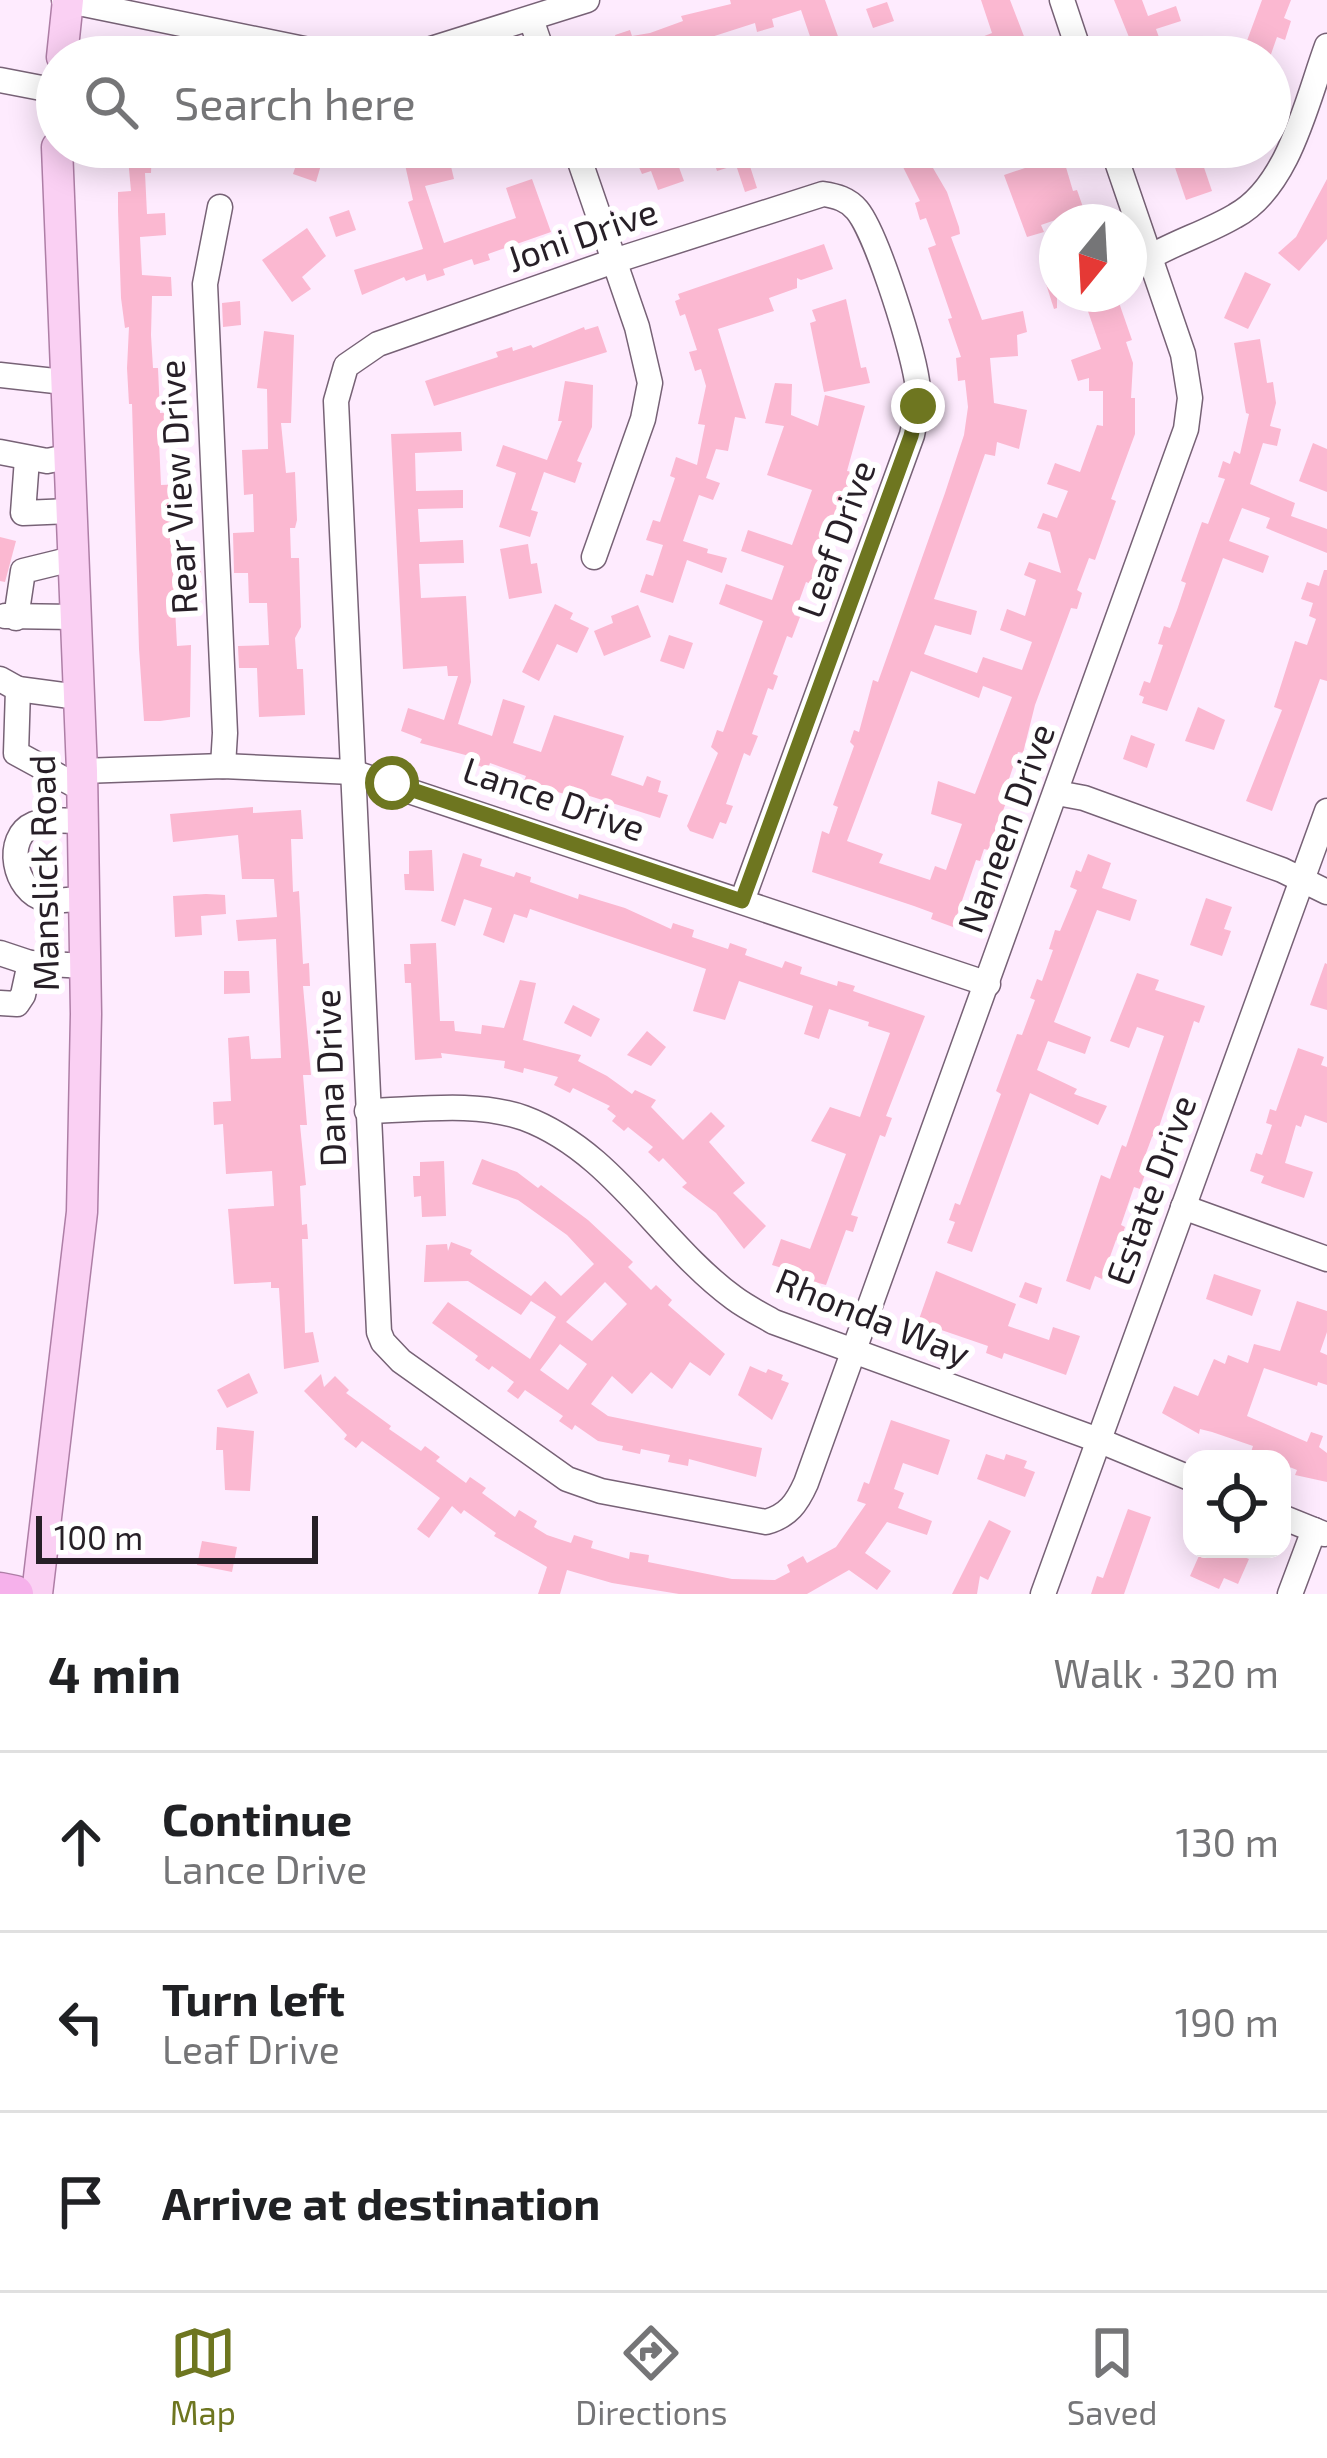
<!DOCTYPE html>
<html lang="en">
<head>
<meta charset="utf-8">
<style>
  :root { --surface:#fff; --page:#f2f2f2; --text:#202124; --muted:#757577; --line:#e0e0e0; --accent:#6e7620 }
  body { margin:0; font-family:"Exo 2",sans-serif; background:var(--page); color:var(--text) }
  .controls { position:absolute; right:36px; bottom:36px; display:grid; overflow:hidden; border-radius:24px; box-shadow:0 6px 30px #0003 }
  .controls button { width:108px; height:108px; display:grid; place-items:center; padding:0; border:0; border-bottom:3px solid var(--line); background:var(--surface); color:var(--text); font:60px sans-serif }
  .compass { position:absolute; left:1039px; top:204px; width:108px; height:108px; border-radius:50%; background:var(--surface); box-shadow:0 6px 30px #0003; rotate:198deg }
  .scale { position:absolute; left:36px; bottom:30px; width:282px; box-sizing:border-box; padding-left:12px; border:6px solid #271f27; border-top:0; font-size:33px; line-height:42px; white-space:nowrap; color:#271f27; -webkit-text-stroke:9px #fff; paint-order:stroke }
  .stop { position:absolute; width:36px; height:36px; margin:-27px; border:9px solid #6e7620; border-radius:50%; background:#fff }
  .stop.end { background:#6e7620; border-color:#fff; box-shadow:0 3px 12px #0008 }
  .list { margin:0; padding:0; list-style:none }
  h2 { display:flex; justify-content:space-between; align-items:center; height:156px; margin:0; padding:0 48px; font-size:51px }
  h2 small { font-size:39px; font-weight:400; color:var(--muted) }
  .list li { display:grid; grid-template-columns:78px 1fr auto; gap:36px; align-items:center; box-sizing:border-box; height:180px; padding:0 48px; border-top:3px solid var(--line) }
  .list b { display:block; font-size:45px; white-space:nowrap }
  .list p { margin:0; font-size:39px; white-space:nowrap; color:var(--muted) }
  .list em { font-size:39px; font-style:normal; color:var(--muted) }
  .icon { flex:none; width:66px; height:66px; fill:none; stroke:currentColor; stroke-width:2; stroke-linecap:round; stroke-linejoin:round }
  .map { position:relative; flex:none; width:1327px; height:1594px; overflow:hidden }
  .search { position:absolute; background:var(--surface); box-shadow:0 6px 30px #0003; left:36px; right:36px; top:36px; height:132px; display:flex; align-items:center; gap:30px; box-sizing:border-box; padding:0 42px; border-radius:66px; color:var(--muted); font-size:45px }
  .sheet { height:696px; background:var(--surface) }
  nav { display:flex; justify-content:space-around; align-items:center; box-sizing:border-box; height:168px; border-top:3px solid var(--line); background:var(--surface); font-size:33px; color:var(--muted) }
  nav a { display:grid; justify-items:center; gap:6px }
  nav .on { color:var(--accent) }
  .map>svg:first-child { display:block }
</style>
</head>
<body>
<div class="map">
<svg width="1327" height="1594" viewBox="0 0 1327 1594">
  <rect width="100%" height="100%" fill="#feebfe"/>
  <g fill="#fbb8d1" fill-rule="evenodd">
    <polygon points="730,0 825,0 840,42 815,51 801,10 772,19 774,27 757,32 755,23 649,57 580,57 617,42 615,35 630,30 632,36 650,33 683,21 681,16 731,4"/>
    <polygon points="981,0 1010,0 1030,52 1018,57 931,57 992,33"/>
    <polygon points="1114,0 1142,0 1148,16 1176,6 1181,21 1156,29 1166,57 1137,57"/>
    <polygon points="1262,0 1291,0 1284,18 1291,21 1285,40 1277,37 1270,57 1241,57"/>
    <polygon points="887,2 894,21 873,28 866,9"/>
    <polygon points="127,147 152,147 151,173 145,173 147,214 165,213 166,235 140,237 142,275 171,277 172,296 152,296 151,335 153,368 158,368 160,413 174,412 176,420 177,440 159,441 161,485 184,484 185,506 171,507 172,572 201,571 202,587 174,588 177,646 191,645 190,717 160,721 144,721 139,649 132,404 129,404 127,368 129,327 125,328 121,298 118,211 118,192 131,191"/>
    <polygon points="244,147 268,147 263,167 240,162"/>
    <polygon points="401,147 426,147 427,162 449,158 454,179 425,186 444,243 516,218 506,188 532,179 551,232 488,254 490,260 474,265 472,259 443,269 445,275 427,281 425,274 406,281 404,277 362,295 354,270 423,249 408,202 413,200"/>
    <polygon points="630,147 659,147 661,155 673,151 684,181 658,190 651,171 642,174"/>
    <polygon points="709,147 779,147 780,150 748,160 757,188 745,192 736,165 717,171"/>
    <path d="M893 147H923L926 154 931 151 938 166 933 168 947 192 959 227 960 234 951 237 982 320 1023 311 1027 332 1017 335 1018 356 990 358 994 403 1027 410 1019 449 997 442 995 456 985 454 934 599 977 611 971 635 935 625 924 654 977 673 983 657 1022 670 1032 642 1000 630 1007 609 1025 616 1036 580 1024 575 1029 562 1061 573 1050 532 1037 528 1043 513 1057 518 1068 491 1047 484 1055 463 1080 472 1097 425 1103 426V391H1089V378L1078 381 1071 360 1101 349 1082 294H1116L1132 340 1126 342 1133 363 1131 398H1135V434L1111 499 1116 501 1095 560 1089 558 1077 590 1082 593 1077 609 1071 608 1035 705 1023 753 1018 752 1006 788 1011 789 1004 808 988 850 984 849 980 861 976 860 953 927 931 919 933 913 914 906 812 872 822 831 829 834 838 807 833 805 854 746 850 742 854 730 859 732 873 680 878 682 945 493 964 435 968 407 965 380 958 381 956 358 961 357 948 319 952 318 928 248 936 245 926 218 920 220 915 203 920 201ZM911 671 979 698 983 686 1012 697 975 794 938 781 931 814 962 824 946 870 935 866 930 880 879 863 883 854 847 841Z"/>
    <polygon points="1031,147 1060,147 1073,191 1077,190 1084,210 1041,225 1044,232 1027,237 1004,175 1037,164"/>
    <polygon points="1168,147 1197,147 1212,191 1186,200"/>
    <polygon points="301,150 323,158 316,182 293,174"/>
    <polygon points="1327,179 1327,239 1299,271 1278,253 1296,237"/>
    <polygon points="349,210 356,230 336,237 329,217"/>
    <polygon points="307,228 326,256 302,277 311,289 292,302 262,260"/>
    <polygon points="824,244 833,269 801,280 797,278 797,288 769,298 774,311 718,329 746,419 735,417 728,451 716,449 706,478 720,483 713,500 699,495 683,541 708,549 707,553 727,558 722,573 687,560 673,603 640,592 646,574 653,576 663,545 646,540 653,520 660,522 675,478 670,476 676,457 697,465 705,425 698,424 706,386 701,369 695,371 689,352 697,350 685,314 680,316 675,301 680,299 678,294"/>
    <polygon points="1057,260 1057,308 1054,309 1040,265"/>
    <polygon points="1245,272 1271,284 1248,329 1224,318"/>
    <polygon points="846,299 861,368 866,367 870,383 824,392 810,323 816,321 812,310"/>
    <polygon points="240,301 241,325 223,327 222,303"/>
    <polygon points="598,326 607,352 434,406 425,381 498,357 496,352 512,347 513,351 531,345 533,348 584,327 585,330"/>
    <polygon points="264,331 294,335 291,423 281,423 286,473 295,472 297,520 295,528 290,528 291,558 299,558 301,627 295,638 297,669 303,669 305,715 259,717 257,668 239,668 238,646 269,645 267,603 249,603 248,573 234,573 233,533 254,532 253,494 244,495 242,450 268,449 267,389 257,388"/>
    <polygon points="1260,339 1267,383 1273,382 1276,403 1270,426 1281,429 1277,446 1263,443 1250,484 1295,503 1291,516 1327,529 1327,553 1266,528 1270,518 1242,508 1229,541 1269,556 1263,573 1223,558 1167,711 1142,703 1144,697 1139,695 1144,681 1150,683 1163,645 1158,644 1164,626 1170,628 1177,610 1186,583 1181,581 1202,522 1208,524 1225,479 1218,477 1223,461 1230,464 1234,451 1240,454 1249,414 1246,413 1234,343"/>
    <polygon points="565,381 593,385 592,427 577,461 582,463 575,483 544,472 531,510 538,512 530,537 499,527 516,473 496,466 503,445 547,460 562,421 558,421"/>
    <polygon points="775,383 792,384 791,415 818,426 825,395 865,406 847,471 853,472 840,514 833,534 826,531 811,584 806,582 794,615 800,617 792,638 787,636 773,674 778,676 773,690 768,688 752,734 758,736 750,756 744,753 726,804 733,806 726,824 720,822 713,839 690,831 687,826 718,753 711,747 717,730 723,732 763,621 719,604 726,584 772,600 784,566 741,551 748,530 792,545 812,490 767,475 784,426 765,423"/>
    <polygon points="461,432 462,451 415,453 416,491 463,490 463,508 418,509 420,542 463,540 464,563 419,564 421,598 466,596 471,682 458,724 492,736 503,699 525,706 513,743 541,752 554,715 624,736 611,775 643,786 647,776 661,781 658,792 668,795 660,818 580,793 579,798 543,788 524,781 526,776 490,763 488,769 471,763 473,757 420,743 422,739 401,731 408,708 444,720 458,676 448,676 447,666 403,669 391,434"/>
    <polygon points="1313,443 1327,449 1327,492 1299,481"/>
    <polygon points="0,537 16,541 5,582 0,581"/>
    <polygon points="528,544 531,564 537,563 542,593 509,599 500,549"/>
    <polygon points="1324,570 1327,570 1327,681 1320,679 1272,811 1246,801 1282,710 1274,707 1295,641 1307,645 1316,619 1309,616 1313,603 1301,599 1307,582 1319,586"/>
    <polygon points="555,604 573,613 570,619 589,628 577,653 557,644 539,681 522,672"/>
    <polygon points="638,605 651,637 604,656 594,631 613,623 611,616"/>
    <polygon points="669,635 693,643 684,669 660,661"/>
    <polygon points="1198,707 1225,720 1214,750 1185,741"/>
    <polygon points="1131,735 1155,744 1147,768 1123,759"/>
    <polygon points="253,807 253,813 301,810 303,839 291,839 293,892 299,891 303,964 309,963 310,986 303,986 311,1075 303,1075 307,1125 300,1125 306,1185 300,1186 302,1225 307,1224 308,1239 302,1239 305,1333 313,1332 319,1362 284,1369 279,1288 271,1288 271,1282 234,1284 230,1232 228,1209 274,1206 272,1171 226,1174 223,1124 214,1125 213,1102 231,1101 228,1038 249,1036 251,1059 281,1058 276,939 238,941 236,920 277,917 274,879 242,879 238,835 173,842 170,814"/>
    <polygon points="432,850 434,891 405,890 404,874 409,874 409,851"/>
    <polygon points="463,853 482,859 480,866 514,877 516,872 531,877 530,882 578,899 579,894 625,908 671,929 673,923 694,930 692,937 728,949 730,943 747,949 745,955 782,968 785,961 802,967 800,974 837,986 838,981 855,986 853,991 925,1016 886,1116 892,1118 885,1137 880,1135 851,1215 858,1217 853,1232 846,1230 826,1285 781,1273 782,1268 772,1265 781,1239 810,1249 846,1154 811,1141 830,1107 860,1117 890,1033 868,1026 869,1022 829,1009 819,1039 804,1034 813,1006 739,981 725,1020 693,1011 706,969 530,909 527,918 514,914 504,943 483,935 492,908 464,899 455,926 441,921"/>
    <polygon points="1088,854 1111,863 1102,888 1137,900 1130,921 1097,910 1054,1022 1091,1037 1085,1054 1048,1041 1037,1070 1077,1089 1074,1094 1107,1106 1098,1125 1030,1093 972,1252 947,1243 955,1222 949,1220 955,1203 960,1205 1001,1094 996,1091 1017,1034 1022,1035 1035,1000 1030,998 1037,979 1042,981 1053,950 1049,949 1055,930 1060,931 1077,890 1070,887 1076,870 1081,872"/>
    <polygon points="206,894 225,895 226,914 201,916 202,935 175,937 173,896"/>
    <polygon points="1206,898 1232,907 1224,929 1231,931 1222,956 1190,945"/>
    <polygon points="436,943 440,1021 454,1021 455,1031 481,1034 482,1025 504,1028 520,980 536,983 523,1040 581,1055 578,1061 607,1076 632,1094 635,1090 656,1100 651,1107 683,1140 711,1112 725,1126 709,1142 745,1183 733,1193 766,1226 744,1249 716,1213 682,1187 687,1183 663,1158 659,1162 648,1152 653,1147 628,1127 624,1131 612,1121 616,1116 607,1109 610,1106 573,1088 570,1093 554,1085 558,1077 524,1068 523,1073 504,1068 505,1061 441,1053 442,1058 415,1060 411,983 405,983 404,964 411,964 410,944"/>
    <polygon points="1325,963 1327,964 1327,1010 1310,1005"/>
    <polygon points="224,971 249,971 250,993 224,994"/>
    <polygon points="1137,973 1159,980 1155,990 1205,1006 1199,1023 1194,1021 1158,1130 1152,1137 1139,1172 1145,1174 1140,1189 1134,1187 1121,1225 1125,1227 1120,1242 1116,1240 1102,1279 1095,1276 1090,1290 1066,1281 1101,1175 1110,1179 1122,1145 1126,1147 1164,1036 1137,1027 1129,1048 1110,1041"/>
    <polygon points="573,1005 600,1019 591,1037 564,1023"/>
    <polygon points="647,1031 666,1047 651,1066 627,1055"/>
    <polygon points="1298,1048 1324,1057 1321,1065 1327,1067 1327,1123 1305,1115 1301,1127 1296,1125 1285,1163 1313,1172 1304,1198 1261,1183 1264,1176 1250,1171 1256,1153 1262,1155 1272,1125 1266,1123 1270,1109 1276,1111"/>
    <path d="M482 1159 517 1172 538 1188 541 1185 588 1220 633 1262 628 1267 651 1290 656 1285 672 1300 668 1305 725 1354 710 1376 690 1362 672 1389 651 1372 632 1394 612 1376 591 1404 608 1416 762 1448 756 1477 689 1459 688 1466 668 1462 670 1455 641 1449 640 1454 622 1450 623 1446 598 1441 575 1425 572 1430 559 1421 563 1416 525 1390 518 1399 507 1391 514 1382 492 1366 489 1370 475 1360 478 1356 432 1323 448 1302 530 1359 556 1317 531 1301 521 1315 468 1281 424 1282 426 1245 447 1244 448 1251 451 1242 472 1250 470 1254 531 1296 545 1281 561 1296 594 1264 567 1235 518 1200 472 1184ZM605 1282 627 1304 592 1341 566 1322ZM560 1344 587 1364 568 1390 540 1370Z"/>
    <polygon points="444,1161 446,1216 422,1217 421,1196 414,1197 413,1176 420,1176 420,1162"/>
    <polygon points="936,1271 1016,1304 1008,1326 1049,1340 1053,1327 1080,1336 1066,1375 1004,1353 1002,1359 986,1353 988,1346 918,1322"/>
    <polygon points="1214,1274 1261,1290 1252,1316 1206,1299"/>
    <polygon points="1025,1282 1042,1288 1037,1304 1019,1297"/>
    <polygon points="1297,1301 1327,1311 1327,1332 1320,1352 1327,1355 1327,1385 1318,1382 1317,1386 1264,1368 1247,1416 1307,1442 1311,1432 1323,1436 1319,1447 1327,1453 1327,1482 1295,1475 1297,1470 1282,1464 1282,1459 1251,1452 1253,1446 1212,1432 1200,1429 1199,1434 1162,1413 1174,1386 1198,1396 1214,1359 1225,1364 1228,1355 1248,1363 1254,1344 1280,1351"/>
    <polygon points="750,1366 766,1373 768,1369 783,1375 781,1380 789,1383 772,1420 738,1395"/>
    <polygon points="249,1373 258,1393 227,1408 217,1390"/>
    <polygon points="321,1374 324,1387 335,1376 349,1390 346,1393 391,1426 389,1429 421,1451 425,1446 440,1457 436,1461 466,1483 470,1477 486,1488 482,1493 515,1517 519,1510 537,1521 534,1527 547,1535 571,1543 574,1535 593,1541 591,1548 629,1559 630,1552 649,1555 648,1562 732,1579 775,1580 790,1572 787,1565 803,1556 807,1563 836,1547 866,1504 857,1501 864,1482 869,1484 891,1420 950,1440 938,1475 903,1463 894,1489 904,1493 898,1508 932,1521 927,1535 887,1522 865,1553 891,1571 877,1590 849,1570 807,1594 679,1594 612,1583 567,1570 560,1594 538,1594 547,1567 494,1536 496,1533 464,1510 461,1514 452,1506 429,1538 417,1529 440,1498 362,1441 356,1448 344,1439 347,1435 304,1391"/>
    <polygon points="217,1427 254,1431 250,1491 225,1490 223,1450 216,1450"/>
    <polygon points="986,1454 1004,1460 1006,1454 1027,1461 1024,1468 1035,1472 1025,1497 977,1479"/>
    <polygon points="1128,1509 1151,1517 1124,1594 1091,1594 1097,1576 1103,1578"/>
    <polygon points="989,1520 1011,1531 988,1580 980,1576 977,1594 952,1594"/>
    <polygon points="202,1541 237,1547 232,1572 197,1565"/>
    <polygon points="1202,1549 1241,1549 1239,1555 1249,1559 1238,1584 1224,1578 1219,1589 1190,1576"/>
  </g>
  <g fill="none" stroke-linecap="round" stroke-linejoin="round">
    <defs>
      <g id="minor">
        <polyline points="64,0 343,57"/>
        <polyline points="1062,0 1081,57"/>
        <polyline points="531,19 544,57"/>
        <polyline points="406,57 587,0"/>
        <polyline points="0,80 57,91"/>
        <polyline points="575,147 637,327 650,383 643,419 594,557"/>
        <polyline points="220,207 205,284 225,733 223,766"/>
        <path d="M1150 257C1178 241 1208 232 1235 216 1289 187 1307 100 1327 46"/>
        <polyline points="0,375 64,382"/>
        <polyline points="0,452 47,461 67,457"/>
        <polyline points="27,459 23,513 70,511"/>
        <polyline points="5,616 75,617"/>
        <polyline points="16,618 23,571 72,559"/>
        <polyline points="0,679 18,689 16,753 82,789"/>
        <polyline points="18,689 78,697"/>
        <polyline points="82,771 223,766 352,772 988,984"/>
        <polyline points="1057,793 1084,798 1282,870 1327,892"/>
        <path d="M82 821C67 821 48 818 34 824 3 837 14 892 45 899 56 902 71 899 83 899"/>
        <path d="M742 901 912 435C915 420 919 405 918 389 915 355 877 234 857 210 848 199 836 196 823 194L614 261 378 344 346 366 336 401 379 1332 383 1342 401 1361 567 1479 601 1491 766 1522C788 1516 797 1503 806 1483L1186 429 1190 398 1183 354 1112 147"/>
        <polyline points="0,953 30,963"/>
        <polyline points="0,1003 17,1004 23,995 30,963 86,966"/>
        <path d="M367 1111C417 1110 475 1101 524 1118 613 1151 660 1244 734 1298 746 1307 760 1314 774 1322L1098 1440 1192 1479"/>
        <polyline points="1183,1207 1327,1259"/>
        <polyline points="1282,1517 1324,1534"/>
        <polyline points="1043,1594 1327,811"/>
        <polyline points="1290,1594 1314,1530"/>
      </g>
      <g id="major">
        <polyline points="62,57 68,0"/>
        <polyline points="37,1594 82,1212 86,1014 82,771 57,147"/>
      </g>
      <polyline id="highway" points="0,1591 15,1594"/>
    </defs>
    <use href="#minor" stroke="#776276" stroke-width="27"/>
    <use href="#major" stroke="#ae7ea6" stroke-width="33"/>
    <use href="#highway" stroke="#ae7ea6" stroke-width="39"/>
    <use href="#minor" stroke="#fff" stroke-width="24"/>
    <use href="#major" stroke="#fad0f3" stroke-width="30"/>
    <use href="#highway" stroke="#f6b1eb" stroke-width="36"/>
  </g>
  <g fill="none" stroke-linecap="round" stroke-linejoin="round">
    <polyline stroke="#6e7620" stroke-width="15" points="392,783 742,901 911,436 918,406"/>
  </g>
  <g text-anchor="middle" stroke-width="12" stroke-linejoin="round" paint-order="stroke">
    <g font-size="36" fill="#271f27" stroke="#fff">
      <text transform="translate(582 235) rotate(-19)" y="13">Joni Drive</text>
      <text transform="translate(178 487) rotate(-93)" y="13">Rear View Drive</text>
      <text transform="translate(836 539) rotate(-70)" y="13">Leaf Drive</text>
      <text transform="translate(554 799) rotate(19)" y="13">Lance Drive</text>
      <text transform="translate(1006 828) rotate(-70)" y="13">Naneen Drive</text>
      <text transform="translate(44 873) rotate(-91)" y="13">Manslick Road</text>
      <text transform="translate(330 1078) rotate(-92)" y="13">Dana Drive</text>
      <text transform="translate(1151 1190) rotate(-70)" y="13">Estate Drive</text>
      <text transform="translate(873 1317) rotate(22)" y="13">Rhonda Way</text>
    </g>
  </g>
</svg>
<div class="controls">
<button><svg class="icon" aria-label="locate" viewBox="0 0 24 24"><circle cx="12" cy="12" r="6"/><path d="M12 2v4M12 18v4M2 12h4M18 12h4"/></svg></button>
</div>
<svg class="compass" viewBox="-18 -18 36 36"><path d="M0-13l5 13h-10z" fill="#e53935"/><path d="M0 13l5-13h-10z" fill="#757577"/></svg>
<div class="scale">100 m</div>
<div class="stop" style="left:392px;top:783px"></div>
<div class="stop end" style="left:918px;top:406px"></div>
<div class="search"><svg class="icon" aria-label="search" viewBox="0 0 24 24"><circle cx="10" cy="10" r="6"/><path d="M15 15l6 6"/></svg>Search here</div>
</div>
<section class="sheet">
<h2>4 min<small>Walk · 320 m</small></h2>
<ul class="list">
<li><svg class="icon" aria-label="ahead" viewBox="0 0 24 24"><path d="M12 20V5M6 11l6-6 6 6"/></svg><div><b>Continue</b><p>Lance Drive</p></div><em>130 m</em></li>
<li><svg class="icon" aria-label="left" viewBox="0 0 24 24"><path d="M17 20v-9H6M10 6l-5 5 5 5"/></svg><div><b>Turn left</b><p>Leaf Drive</p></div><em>190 m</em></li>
<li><svg class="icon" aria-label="arrive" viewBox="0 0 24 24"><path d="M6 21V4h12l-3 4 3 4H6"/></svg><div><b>Arrive at destination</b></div></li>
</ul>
</section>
<nav>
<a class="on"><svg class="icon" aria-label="map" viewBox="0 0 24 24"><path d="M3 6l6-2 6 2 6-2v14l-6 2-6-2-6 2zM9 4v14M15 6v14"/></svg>Map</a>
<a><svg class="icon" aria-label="directions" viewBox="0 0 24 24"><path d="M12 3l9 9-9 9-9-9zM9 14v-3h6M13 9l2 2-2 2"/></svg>Directions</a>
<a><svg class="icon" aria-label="saved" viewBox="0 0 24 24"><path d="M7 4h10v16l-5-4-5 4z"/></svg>Saved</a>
</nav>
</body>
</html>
